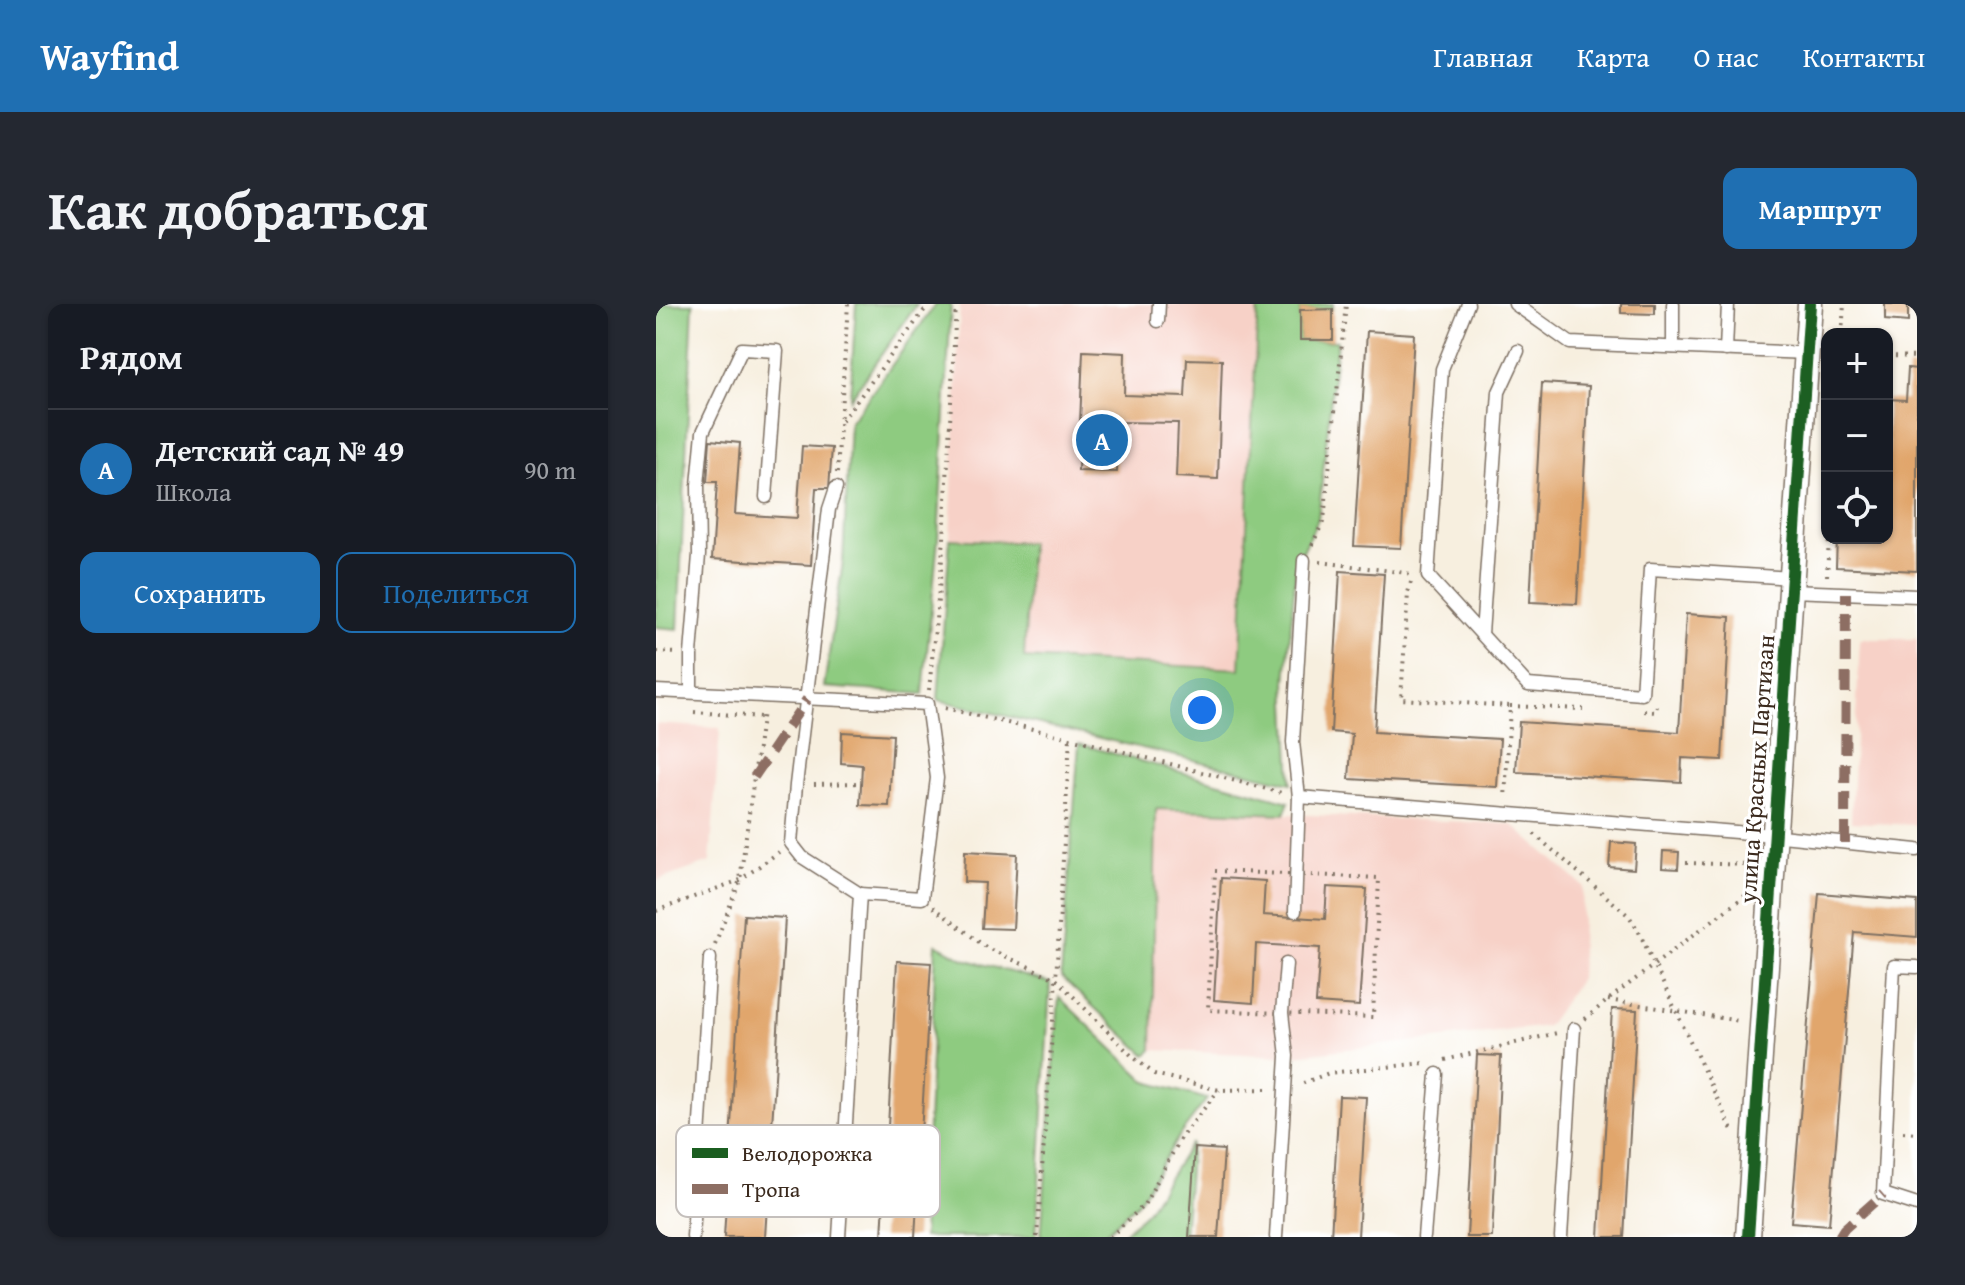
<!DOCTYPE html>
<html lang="ru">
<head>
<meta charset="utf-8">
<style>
  :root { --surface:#171b24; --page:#242831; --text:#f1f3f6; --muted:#9ea1a6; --line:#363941; --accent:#1f6fb2 }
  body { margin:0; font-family:"Gentium Book Plus",serif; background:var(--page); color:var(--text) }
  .controls { position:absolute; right:24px; top:24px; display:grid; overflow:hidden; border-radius:16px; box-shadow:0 2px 6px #0004 }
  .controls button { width:72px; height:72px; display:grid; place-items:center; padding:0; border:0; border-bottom:2px solid var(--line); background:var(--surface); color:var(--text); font:40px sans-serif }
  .you { position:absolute; left:546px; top:406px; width:28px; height:28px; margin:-20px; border:6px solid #fff; border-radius:50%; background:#1a73e8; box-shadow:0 0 0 12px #1a73e833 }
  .badge { display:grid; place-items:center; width:52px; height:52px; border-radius:50%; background:var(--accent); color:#fff; font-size:26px; font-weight:700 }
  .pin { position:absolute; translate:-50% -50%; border:4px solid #fff; box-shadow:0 2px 8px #0006 }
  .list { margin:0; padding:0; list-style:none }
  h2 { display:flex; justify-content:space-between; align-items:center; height:104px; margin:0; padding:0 32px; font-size:34px }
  h2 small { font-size:26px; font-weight:400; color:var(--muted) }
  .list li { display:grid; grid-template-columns:52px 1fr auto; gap:24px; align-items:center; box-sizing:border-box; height:120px; padding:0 32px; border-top:2px solid var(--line) }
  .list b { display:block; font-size:30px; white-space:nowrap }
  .list p { margin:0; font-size:26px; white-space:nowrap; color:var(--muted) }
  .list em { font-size:26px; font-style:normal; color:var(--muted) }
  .actions { display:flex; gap:16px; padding:24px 32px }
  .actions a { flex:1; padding:18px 0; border:2px solid var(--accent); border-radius:16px; text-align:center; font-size:28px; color:var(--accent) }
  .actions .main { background:var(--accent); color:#fff }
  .icon { flex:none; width:44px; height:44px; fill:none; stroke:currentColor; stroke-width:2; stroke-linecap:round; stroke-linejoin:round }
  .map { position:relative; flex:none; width:1261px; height:933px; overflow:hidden; border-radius:16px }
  header { display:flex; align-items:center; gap:48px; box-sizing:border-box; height:112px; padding:0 40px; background:var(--accent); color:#fff }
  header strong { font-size:38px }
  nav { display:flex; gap:44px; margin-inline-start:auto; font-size:28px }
  .intro { display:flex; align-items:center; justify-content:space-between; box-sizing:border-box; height:192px; padding:0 48px }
  h1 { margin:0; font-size:56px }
  .button { padding:20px 36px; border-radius:16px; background:var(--accent); color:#fff; font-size:28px; font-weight:700 }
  main { display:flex; gap:48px; padding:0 48px }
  aside { flex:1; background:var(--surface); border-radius:16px; box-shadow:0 2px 6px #0004 }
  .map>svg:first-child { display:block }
</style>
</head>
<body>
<header>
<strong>Wayfind</strong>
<nav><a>Главная</a><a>Карта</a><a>О нас</a><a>Контакты</a></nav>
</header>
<div class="intro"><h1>Как добраться</h1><a class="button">Маршрут</a></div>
<main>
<aside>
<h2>Рядом<small></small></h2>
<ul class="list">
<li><span class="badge">A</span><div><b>Детский сад № 49</b><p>Школа</p></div><em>90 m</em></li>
</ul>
<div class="actions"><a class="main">Сохранить</a><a>Поделиться</a></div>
</aside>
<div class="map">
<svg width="1261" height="933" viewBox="0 0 1261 933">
  <rect width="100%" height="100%" fill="#fff"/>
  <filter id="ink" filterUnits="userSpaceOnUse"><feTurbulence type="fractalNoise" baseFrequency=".0125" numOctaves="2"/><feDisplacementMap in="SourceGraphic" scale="16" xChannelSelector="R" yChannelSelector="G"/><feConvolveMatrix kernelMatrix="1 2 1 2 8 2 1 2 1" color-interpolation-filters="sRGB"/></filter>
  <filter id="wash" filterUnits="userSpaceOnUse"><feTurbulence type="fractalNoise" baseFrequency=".006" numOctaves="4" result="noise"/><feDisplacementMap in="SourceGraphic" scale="32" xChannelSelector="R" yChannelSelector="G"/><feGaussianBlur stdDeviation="1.8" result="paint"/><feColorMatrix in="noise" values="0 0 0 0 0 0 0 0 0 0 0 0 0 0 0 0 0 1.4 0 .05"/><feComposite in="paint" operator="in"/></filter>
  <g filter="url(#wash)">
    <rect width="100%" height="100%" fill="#f7efdf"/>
    <g fill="#f7d1c7">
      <polygon points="304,0 602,0 584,365 368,354 374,239 294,235"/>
      <polygon points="1204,335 1261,335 1261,521 1195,518"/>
      <polygon points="0,420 64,424 54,558 0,577"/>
      <polygon points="500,504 855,520 927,582 924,675 891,722 631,752 496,746"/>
    </g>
    <g fill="#8ecb80" stroke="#647a4f" stroke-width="2">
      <polygon points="0,0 37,0 22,325 0,323"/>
      <polygon points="200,0 261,0 194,95"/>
      <polygon points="280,0 295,0 282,235 267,390 168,383 187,258 194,119"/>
      <polygon points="602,0 677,0 677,5 644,6 644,36 681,37 662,215 640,262 630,378 635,479 282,396 294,235 374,239 368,354 584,365"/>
      <polygon points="423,440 633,498 628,510 500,505 496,746 490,751 405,673"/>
      <polygon points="280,640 308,655 394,679 380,933 267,933"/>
      <polygon points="403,693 491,778 551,795 525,829 482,898 445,933 385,933"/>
      <polygon points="535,839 528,933 464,933 491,907"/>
    </g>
    <g id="blocks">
      <g fill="#e1a66c">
        <polygon points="965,0 999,0 999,10 965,9"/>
        <polygon points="1229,0 1252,0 1252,18 1229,16"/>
        <polygon points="677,5 677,36 644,36 644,6"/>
        <polygon points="711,27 758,30 745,244 698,242"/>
        <polygon points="427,47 469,49 468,91 529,93 531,55 566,56 562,175 520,173 522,119 463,118 461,168 422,167"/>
        <polygon points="1252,64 1261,65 1261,267 1180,263 1181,234 1231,234 1231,171 1233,136 1231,136 1231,95 1250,96"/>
        <polygon points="886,79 933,82 921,300 874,298"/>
        <polygon points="54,136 84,139 79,210 141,214 146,142 176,144 173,184 160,184 155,261 56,255 61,178 51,178"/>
        <polygon points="684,267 728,270 718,428 844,435 841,483 693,475 696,430 675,428"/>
        <polygon points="1030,310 1074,313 1066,456 1026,454 1025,478 860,468 863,418 1023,428"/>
        <polygon points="186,428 237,431 233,502 204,501 206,461 185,459"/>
        <polygon points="955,538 980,540 978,565 953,563"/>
        <polygon points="309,547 361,550 357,625 326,624 329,579 308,578"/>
        <polygon points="1007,547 1023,548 1022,565 1006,564"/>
        <polygon points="565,574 609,577 607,611 669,615 671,583 711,585 703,702 660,699 664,644 600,640 597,699 558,696"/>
        <polygon points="1163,589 1261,597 1261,633 1198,628 1173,921 1135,918"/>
        <polygon points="88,611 129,614 109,933 68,933"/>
        <polygon points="241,657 275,659 259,933 226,933"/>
        <polygon points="956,705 981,706 968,933 943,933"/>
        <polygon points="821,751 845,752 836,933 811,933"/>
        <polygon points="683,792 710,793 702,933 675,933"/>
        <polygon points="539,844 568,846 562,933 533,933"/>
      </g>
    </g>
  </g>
  <g filter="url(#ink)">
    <use href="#blocks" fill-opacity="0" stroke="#7d6f62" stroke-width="2"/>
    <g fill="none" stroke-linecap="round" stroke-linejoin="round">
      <defs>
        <g id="lane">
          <polyline points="812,0 786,65 772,272 872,381 986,390 994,265 1136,274"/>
          <polyline points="859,0 914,39 1151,49"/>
          <polyline points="502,17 503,0"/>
          <polyline points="1017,43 1017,0"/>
          <polyline points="1070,46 1072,0"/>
          <polyline points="180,184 173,205 140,481 135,539 146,553 204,590 183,933"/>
          <polyline points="1135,287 1261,292"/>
          <polyline points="826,330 843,88 862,47"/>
          <polyline points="0,387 271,400 281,474 266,594 204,590"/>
          <polyline points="35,388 35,350 43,251 42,181 47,128 86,45 121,47 110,193"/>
          <polyline points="643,493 1105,530 1261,546"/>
          <polyline points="639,607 643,493 637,438 648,256"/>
          <polyline points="1261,663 1238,662 1227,890 1261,901"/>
          <polyline points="37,933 54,654"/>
          <polyline points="620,933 631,752 626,709 630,660"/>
          <polyline points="768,933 781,770"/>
          <polyline points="905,933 918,725"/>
        </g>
        <polyline id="street" points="1092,933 1154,0"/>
      </defs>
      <use href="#lane" stroke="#7d6f62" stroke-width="15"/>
      <use href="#street" stroke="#7d6f62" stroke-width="27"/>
      <g stroke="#7d6f62" stroke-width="4" stroke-dasharray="2 6" stroke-linecap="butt">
        <polyline points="1186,30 1188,0"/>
        <polyline points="1231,52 1261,53"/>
        <polyline points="186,117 273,0"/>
        <polyline points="181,169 192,0"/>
        <polyline points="656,241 668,216 690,0"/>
        <polyline points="664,258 758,270"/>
        <polyline points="1171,272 1173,234"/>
        <polyline points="755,278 752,289 745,395 854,402 849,495"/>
        <polyline points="0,348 21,349"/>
        <polyline points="273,386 288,235 300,0"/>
        <polyline points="854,402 927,405"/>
        <polyline points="289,404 414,434 626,489"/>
        <polyline points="988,407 1000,408 1001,401"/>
        <polyline points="38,408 105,413"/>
        <polyline points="158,480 205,479"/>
        <polyline points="878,530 973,612 982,626 1076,826"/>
        <polyline points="1030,559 1096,561"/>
        <polygon points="559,567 723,574 717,713 552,706"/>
        <polyline points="277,603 331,644 400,675 475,751 498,770 563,786 611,785"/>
        <polyline points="0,607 84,576 123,548"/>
        <polyline points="59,640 84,576 107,407"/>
        <polyline points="952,696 1084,717"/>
        <polyline points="929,715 952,696 1090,591"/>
        <polyline points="789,756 901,729"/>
        <polyline points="647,779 673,769 768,759"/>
        <polyline points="1247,828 1261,829"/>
        <polyline points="381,933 400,675 414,434"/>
        <polyline points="454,933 488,901 526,832 563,786"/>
      </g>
      <use href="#lane" stroke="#fff" stroke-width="12"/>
      <use href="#street" stroke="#fff" stroke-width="24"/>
      <g stroke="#8d6e63" stroke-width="10" stroke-dasharray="20 10" stroke-linecap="butt">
        <polyline points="98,473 151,395"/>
        <polyline points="1189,539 1190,289"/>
        <polyline points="1183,933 1188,925 1227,890"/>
      </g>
      <defs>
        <polyline id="cycleway" points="1092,933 1154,0"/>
      </defs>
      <use href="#cycleway" stroke="#fff" stroke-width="17"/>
      <use href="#cycleway" stroke="#1b5e20" stroke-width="12"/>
    </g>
  </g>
  <g text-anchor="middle" stroke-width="6" stroke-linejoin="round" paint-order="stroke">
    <g font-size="24" fill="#3b2a1e" stroke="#fff">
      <text transform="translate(1101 465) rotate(-86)" y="8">улица Красных Партизан</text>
    </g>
  </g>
  <rect x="20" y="821" width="264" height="92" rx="12" fill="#fff" stroke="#c4bfbc" stroke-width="2"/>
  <rect x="36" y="844" width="36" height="10" fill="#1b5e20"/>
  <rect x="36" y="880" width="36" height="10" fill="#8d6e63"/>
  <g font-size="22" fill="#3b2a1e">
    <text x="86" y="857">Велодорожка</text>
    <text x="86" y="893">Тропа</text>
  </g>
</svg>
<div class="controls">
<button>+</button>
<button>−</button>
<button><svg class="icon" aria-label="locate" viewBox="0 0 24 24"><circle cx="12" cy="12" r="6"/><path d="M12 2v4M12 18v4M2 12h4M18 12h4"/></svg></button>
</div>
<div class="you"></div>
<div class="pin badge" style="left:446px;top:136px">A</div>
</div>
</main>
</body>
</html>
